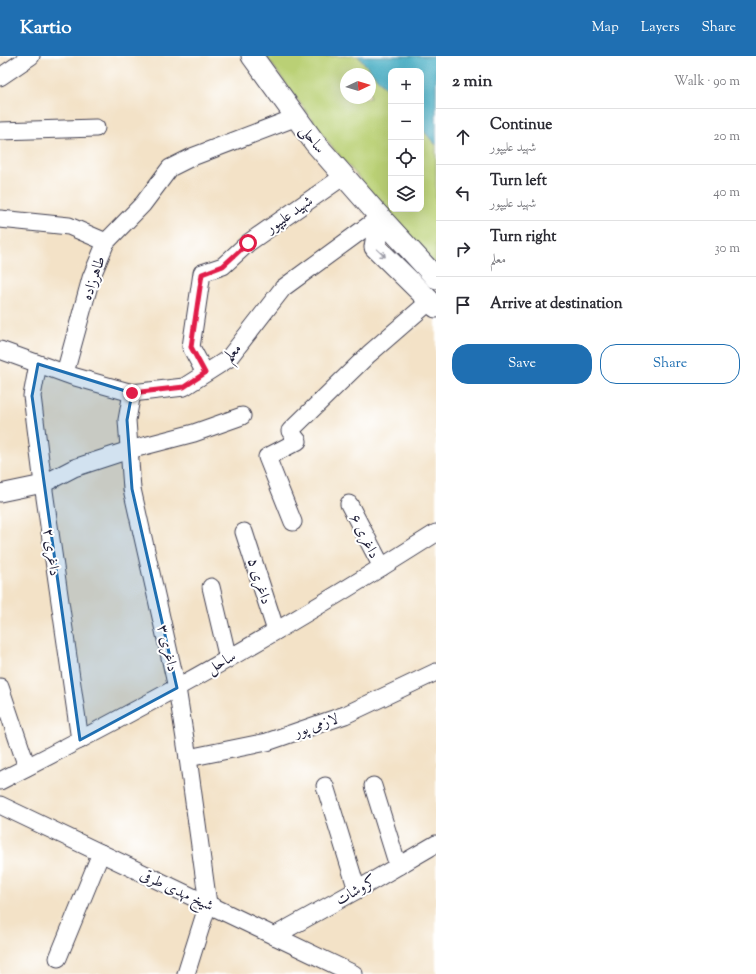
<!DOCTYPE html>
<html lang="en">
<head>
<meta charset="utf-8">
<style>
  :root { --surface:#fff; --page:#f7f7f7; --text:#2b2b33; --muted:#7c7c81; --line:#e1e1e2; --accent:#1f6fb2 }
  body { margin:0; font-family:"Sorts Mill Goudy",Amiri,serif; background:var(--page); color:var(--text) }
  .controls { position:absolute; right:12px; top:12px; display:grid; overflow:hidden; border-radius:8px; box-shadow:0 4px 16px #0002 }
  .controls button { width:36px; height:36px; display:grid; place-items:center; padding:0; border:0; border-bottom:1px solid var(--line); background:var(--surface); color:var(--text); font:20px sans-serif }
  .compass { position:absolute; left:340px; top:12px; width:36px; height:36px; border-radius:50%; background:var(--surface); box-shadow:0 4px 16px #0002; rotate:86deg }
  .stop { position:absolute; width:12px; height:12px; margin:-9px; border:3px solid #e11d48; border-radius:50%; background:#fff }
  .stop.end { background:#e11d48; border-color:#fff; box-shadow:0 1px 4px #0008 }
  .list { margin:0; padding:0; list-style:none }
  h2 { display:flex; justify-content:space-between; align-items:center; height:52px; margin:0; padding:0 16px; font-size:17px }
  h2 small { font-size:13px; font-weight:400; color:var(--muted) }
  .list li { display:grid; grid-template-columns:26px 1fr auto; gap:12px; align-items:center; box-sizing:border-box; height:56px; padding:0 16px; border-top:1px solid var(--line) }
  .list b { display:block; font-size:15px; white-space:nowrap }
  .list p { margin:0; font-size:13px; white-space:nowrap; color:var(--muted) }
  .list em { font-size:13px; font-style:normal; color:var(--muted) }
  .actions { display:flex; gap:8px; padding:12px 16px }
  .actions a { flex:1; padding:9px 0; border:1px solid var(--accent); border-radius:16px; text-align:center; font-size:14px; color:var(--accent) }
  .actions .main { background:var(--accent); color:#fff }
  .icon { flex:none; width:22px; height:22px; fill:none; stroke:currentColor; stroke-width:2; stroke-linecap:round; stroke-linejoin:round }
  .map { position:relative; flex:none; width:436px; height:918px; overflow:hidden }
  header { display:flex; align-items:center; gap:24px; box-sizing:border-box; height:56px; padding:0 20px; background:var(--accent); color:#fff }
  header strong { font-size:19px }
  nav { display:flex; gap:22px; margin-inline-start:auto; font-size:14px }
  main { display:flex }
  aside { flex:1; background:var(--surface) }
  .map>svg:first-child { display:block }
</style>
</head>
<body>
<header>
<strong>Kartio</strong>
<nav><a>Map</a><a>Layers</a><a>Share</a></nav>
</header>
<main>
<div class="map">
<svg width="436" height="918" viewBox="0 0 436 918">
  <rect width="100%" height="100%" fill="#fff"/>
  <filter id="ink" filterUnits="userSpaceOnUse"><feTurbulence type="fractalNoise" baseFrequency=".025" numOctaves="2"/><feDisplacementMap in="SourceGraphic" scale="8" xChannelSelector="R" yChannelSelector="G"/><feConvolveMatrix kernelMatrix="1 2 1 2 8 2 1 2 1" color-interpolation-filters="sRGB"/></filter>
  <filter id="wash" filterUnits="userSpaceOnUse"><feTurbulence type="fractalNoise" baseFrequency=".012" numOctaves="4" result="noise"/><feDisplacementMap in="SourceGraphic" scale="16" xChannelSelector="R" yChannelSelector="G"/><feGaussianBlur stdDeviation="0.9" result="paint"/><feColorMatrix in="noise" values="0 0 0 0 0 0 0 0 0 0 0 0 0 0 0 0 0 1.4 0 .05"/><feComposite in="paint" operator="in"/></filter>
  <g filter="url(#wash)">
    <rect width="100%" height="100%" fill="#f3e2c7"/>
    <path fill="#bad074" stroke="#6e7958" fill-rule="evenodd" d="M266 0H358L391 38V153H421V72L436 89V209L331 90ZM346 18H370V42H346Z"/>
    <polygon fill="#46afc5" stroke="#346880" points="358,0 436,0 436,89 421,72 421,15 391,15 391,38"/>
  </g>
  <g filter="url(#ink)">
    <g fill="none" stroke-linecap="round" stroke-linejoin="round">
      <defs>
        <g id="minor">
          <polyline points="0,21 31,0"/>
          <polyline points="0,75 96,72"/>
          <polyline points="0,163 69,170 106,186 91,222 65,317"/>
          <polyline points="106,186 143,148 170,112 192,101 297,61"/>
          <polyline points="0,294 72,320 132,337 184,331 228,303 283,232 380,161"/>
          <polyline points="38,308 32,340 43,428 80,684"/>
          <polyline points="205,317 191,291 202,217 223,210 248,187 344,120"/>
          <polyline points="132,337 127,364 132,433 177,632 188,702 208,848 186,918"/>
          <polyline points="0,437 43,428 74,412 129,394 194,377 242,360"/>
          <polyline points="349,448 382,511"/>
          <polyline points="293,466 267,401 298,385 290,375 369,298 430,245"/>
          <polyline points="244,476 276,575"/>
          <polyline points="211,531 228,603"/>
          <polyline points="0,631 27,711"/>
          <polyline points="188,702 267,686 345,659 436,616"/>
          <path d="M0 725C59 695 118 664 176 632 265 583 351 531 436 477"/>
          <polyline points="325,730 357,834"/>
          <polyline points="373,730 398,810"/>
          <polyline points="0,749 354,918"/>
          <polyline points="274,880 357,834 436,788"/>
          <polyline points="58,902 101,797"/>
        </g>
        <g id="major">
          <polyline points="252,0 315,87 380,161 436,222"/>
          <polyline points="380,161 375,191 436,251"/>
        </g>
      </defs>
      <use href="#minor" stroke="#413f50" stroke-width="19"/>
      <use href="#major" stroke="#413f50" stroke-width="23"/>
      <use href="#minor" stroke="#fff" stroke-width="17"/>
      <use href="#major" stroke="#fff" stroke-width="21"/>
    </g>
    <defs><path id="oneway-shaft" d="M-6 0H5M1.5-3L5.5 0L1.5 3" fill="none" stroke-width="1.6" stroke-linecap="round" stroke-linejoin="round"/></defs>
    <use stroke="#9c9ca7" href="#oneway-shaft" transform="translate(381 197) rotate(43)"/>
  </g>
  <g fill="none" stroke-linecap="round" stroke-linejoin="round" filter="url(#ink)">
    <polyline stroke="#e11d48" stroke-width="5" points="132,337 184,331 205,317 191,291 202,218 223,210 248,187"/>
  </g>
  <path fill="#1f6fb2" fill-opacity="0.2" stroke="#1f6fb2" stroke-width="3" stroke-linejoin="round" d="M38 308 132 337 127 364 132 433 177 632 80 684 32 340Z"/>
  <g text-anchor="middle" stroke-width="4" stroke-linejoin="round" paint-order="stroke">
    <g font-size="15" fill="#22223b" stroke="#fff">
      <text transform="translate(313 83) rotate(52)" y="5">ساحلی</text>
      <text transform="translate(289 158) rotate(-35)" y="5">شهید علیپور</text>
      <text transform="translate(93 222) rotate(-71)" y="5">طاهرزاده</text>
      <text transform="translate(232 296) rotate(-46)" y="5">معلم</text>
      <text transform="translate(365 480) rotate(63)" y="5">داغری ۶</text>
      <text transform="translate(52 496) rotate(82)" y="5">داغری ۲</text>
      <text transform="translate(260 525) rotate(72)" y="5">داغری ۵</text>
      <text transform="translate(168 592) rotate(77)" y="5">داغری ۳</text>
      <text transform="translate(221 606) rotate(-30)" y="5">ساحل</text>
      <text transform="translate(316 669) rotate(-19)" y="5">لازمی پور</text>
      <text transform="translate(177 834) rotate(25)" y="5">شیخ مهدی طرقی</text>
      <text transform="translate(356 834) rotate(-30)" y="5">کروشات</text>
    </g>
  </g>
</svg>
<div class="controls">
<button>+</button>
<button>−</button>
<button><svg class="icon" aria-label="locate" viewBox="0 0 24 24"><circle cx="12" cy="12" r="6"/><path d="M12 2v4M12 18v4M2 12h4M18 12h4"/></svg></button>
<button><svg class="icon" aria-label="layers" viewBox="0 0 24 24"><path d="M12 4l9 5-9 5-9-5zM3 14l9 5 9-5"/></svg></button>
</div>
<svg class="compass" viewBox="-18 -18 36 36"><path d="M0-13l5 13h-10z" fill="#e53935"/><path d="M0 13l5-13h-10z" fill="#7c7c81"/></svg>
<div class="stop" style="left:248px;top:187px"></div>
<div class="stop end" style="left:132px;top:337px"></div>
</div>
<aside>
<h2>2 min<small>Walk · 90 m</small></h2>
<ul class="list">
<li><svg class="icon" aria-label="ahead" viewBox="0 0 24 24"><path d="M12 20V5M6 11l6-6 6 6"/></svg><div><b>Continue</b><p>شهید علیپور</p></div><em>20 m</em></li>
<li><svg class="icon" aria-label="left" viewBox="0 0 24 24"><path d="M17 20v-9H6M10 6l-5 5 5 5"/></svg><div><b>Turn left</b><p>شهید علیپور</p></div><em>40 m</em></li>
<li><svg class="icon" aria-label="right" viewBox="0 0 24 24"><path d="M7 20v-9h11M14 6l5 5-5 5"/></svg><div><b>Turn right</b><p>معلم</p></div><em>30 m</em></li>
<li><svg class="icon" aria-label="arrive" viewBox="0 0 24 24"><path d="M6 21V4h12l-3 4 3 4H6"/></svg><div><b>Arrive at destination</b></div></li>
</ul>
<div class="actions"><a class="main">Save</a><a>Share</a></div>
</aside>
</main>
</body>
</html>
